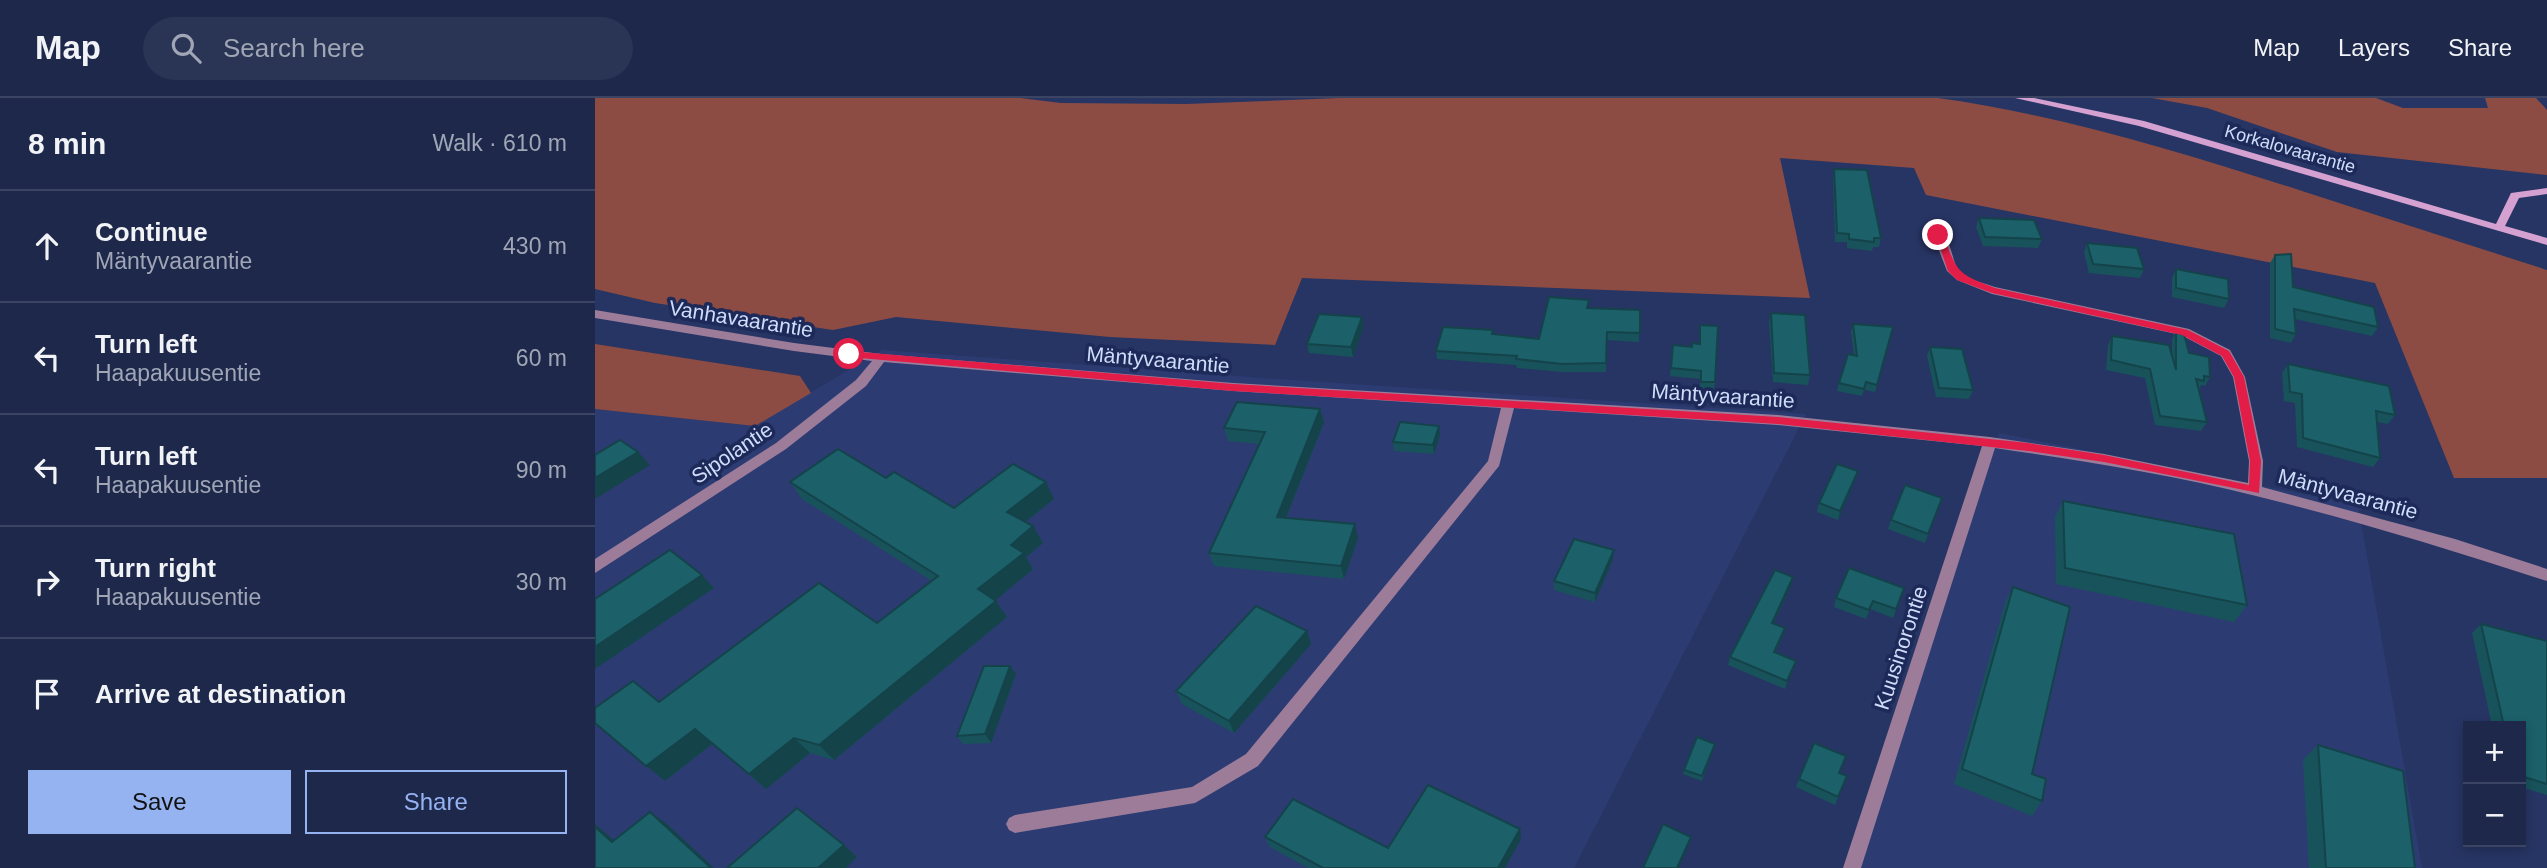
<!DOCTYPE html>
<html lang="en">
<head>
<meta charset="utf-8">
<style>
  :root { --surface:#1d284b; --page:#2a3455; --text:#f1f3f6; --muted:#a0a6b5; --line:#3b4463; --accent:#95b2f1 }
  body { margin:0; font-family:Helvetica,sans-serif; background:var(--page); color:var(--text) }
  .controls { position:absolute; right:21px; bottom:21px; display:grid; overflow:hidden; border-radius:0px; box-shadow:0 4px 10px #0003 }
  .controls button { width:63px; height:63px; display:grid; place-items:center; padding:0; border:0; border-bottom:2px solid var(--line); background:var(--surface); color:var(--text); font:35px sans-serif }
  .stop { position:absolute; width:21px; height:21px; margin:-16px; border:5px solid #e11d48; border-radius:50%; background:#fff }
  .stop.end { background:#e11d48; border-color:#fff; box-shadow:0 2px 7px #0008 }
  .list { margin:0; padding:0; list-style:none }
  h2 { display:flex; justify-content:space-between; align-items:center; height:91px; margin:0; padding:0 28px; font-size:30px }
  h2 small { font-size:23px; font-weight:400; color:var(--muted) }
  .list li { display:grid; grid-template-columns:46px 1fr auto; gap:21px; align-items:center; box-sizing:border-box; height:112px; padding:0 28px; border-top:2px solid var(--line) }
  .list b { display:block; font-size:26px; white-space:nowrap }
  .list p { margin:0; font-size:23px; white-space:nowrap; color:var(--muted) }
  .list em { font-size:23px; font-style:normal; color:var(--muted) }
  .actions { display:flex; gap:14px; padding:21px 28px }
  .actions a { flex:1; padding:16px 0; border:2px solid var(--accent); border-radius:0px; text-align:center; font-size:24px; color:var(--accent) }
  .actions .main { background:var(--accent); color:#111 }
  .icon { flex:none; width:38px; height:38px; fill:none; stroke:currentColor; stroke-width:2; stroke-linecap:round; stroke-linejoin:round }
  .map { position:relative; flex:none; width:1952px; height:770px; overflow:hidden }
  header { display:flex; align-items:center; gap:42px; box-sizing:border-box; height:98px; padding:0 35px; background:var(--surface); border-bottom:2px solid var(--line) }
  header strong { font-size:33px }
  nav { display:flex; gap:38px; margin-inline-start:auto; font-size:24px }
  .search { width:490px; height:63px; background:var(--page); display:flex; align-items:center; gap:18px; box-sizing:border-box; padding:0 24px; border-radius:38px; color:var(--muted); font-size:26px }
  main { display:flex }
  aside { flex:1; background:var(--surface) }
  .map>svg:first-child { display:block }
</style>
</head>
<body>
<header>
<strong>Map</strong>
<div class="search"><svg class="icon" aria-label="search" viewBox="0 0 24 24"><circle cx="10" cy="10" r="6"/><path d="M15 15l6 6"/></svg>Search here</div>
<nav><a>Map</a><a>Layers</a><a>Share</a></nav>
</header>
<main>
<aside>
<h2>8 min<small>Walk · 610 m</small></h2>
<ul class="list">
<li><svg class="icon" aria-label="ahead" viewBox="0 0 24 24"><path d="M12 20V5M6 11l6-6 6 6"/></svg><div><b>Continue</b><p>Mäntyvaarantie</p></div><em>430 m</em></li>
<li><svg class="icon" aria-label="left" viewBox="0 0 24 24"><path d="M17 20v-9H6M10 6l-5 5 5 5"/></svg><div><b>Turn left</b><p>Haapakuusentie</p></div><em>60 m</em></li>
<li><svg class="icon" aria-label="left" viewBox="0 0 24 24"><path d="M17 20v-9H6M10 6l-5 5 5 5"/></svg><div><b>Turn left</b><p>Haapakuusentie</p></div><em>90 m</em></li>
<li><svg class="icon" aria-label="right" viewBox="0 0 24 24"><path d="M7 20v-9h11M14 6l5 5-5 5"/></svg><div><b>Turn right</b><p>Haapakuusentie</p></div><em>30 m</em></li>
<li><svg class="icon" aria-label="arrive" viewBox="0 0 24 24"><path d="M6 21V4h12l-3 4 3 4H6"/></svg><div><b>Arrive at destination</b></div></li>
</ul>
<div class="actions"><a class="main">Save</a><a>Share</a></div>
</aside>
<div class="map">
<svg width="1952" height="770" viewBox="0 0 1952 770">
  <rect width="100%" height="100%" fill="#273564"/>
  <g fill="#2c3c72">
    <polygon points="287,252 667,280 1211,316 979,770 0,770 0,311 160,328"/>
    <polygon points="1404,335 1763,407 1827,770 1261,770"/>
  </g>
  <g fill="#8d4c43">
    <path d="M0 0H425L466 5 591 6 744 0H1343C1466 17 1585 54 1704 92 1786 119 1869 145 1952 172V380H1859L1780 185 1331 97 1319 70 1185 60 1215 200 707 180 680 247 515 239 301 219 238 232 60 205 0 191Z"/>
    <polygon points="1557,0 1781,0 1808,10 1893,10 1890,0 1941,0 1952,12 1952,77 1742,54 1612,10"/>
    <polygon points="0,246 205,278 216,295 160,328 0,311"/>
  </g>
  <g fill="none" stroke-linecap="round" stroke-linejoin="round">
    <path fill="#9d7c9a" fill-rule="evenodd" d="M1344 134C1357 140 1356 162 1364 173 1372 182 1389 185 1400 189L1594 231 1635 252 1650 279 1668 363 1667 389 1860 441 1952 471V483C1856 452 1759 422 1661 398 1575 376 1487 363 1400 350L1266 770H1248L1387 348 1183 327 919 310 904 368 663 668 600 705 420 735 414 732 411 726 414 720 420 717 597 689 651 656 893 363 906 310 638 293 289 264 271 288 191 351 0 475V461L181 345 261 282 277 263 199 253 0 220V212L199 245 286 256 638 285 1183 317 1395 339 1509 356 1653 385 1654 363 1638 279 1626 258 1586 237 1397 196 1362 182 1352 173 1338 137Z"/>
    <polygon fill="#d5a1d1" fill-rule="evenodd" points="1420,0 1439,0 1549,23 1901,126 1916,95 1952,90 1952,96 1924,100 1910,128 1952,140 1952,147 1544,28"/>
  </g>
  <g fill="#18535b">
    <polygon points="1239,71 1286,140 1284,149 1278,149 1277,153 1252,150 1252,144 1240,144 1238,80"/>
    <polygon points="1384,120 1447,141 1443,150 1388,148 1381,129"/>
    <polygon points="1492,145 1549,171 1545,180 1494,175 1489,154"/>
    <polygon points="1680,157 1698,189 1783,229 1777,238 1700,221 1701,236 1696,245 1675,240 1675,165"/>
    <polygon points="1581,171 1634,201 1629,210 1577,199 1577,180"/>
    <polygon points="993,210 1045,212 1044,244 1012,242 1011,274 967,274 922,270 921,267 842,261 841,253 898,232 898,236 944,241"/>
    <polygon points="1176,215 1215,277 1213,287 1178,284 1174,224"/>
    <polygon points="1258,226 1298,229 1280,294 1269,292 1267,298 1242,293 1244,285 1259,257 1256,234"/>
    <polygon points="1105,227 1120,284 1119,292 1105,292 1105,281 1075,278 1078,247 1097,249 1104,245"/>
    <polygon points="769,228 758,259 714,255 712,246"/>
    <polygon points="1581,233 1594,255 1615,279 1610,288 1606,287 1604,292 1612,324 1606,333 1560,327 1550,280 1511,272 1513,247 1517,238 1577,257 1577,242"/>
    <polygon points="1335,249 1378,292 1374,301 1341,299 1332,258"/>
    <polygon points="1693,266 1800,317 1793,326 1782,324 1785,360 1778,369 1702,349 1700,305 1689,303 1687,275"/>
    <polygon points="725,311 729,324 691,420 763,440 749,481 619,468 614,455 665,346 633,343 629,330"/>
    <polygon points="845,337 839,356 799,353 798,344"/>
    <polygon points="1263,373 1260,382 1243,422 1222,414 1224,405"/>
    <polygon points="291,380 359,410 459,401 430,424 438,428 448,445 431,459 438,471 400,502 412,519 239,662 215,655 171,691 117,646 70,683 64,604 282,525 337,483 207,401 195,384"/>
    <polygon points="1347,400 1330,445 1293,431 1296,422"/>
    <polygon points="1468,403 1652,507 1639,524 1461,486 1460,419"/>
    <polygon points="1019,452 1018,461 1000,504 959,492 959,483"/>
    <polygon points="1198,479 1196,487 1179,525 1190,530 1188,538 1181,554 1199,570 1190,591 1133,567 1135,559"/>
    <polygon points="1418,489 1437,676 1447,703 1437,718 1359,686 1410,505"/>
    <polygon points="1309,490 1298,520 1275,511 1271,521 1239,509 1241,500"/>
    <polygon points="1886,526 1952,543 1952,697 1926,689 1926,628 1897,628 1877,535"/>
    <polygon points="712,533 716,546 639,635 587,606 581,593"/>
    <polygon points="421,576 396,645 368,646 362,638"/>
    <polygon points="1120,646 1107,683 1088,676 1089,672"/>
    <polygon points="1723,647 1820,770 1714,770 1708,662"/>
    <polygon points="1245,675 1252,678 1240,707 1201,689 1204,681"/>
    <polygon points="925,731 926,741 910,770 713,770 675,749 670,739 793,750"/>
  </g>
  <g fill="#14434a">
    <polygon points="767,219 769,228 758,259 756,249"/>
    <polygon points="725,311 729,324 686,432 682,419"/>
    <polygon points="844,328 845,337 839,356 838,347"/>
    <polygon points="43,354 55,367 0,401 0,380"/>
    <polygon points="1263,373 1260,382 1243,422 1245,413"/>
    <polygon points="451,384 459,401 421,431 412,414"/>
    <polygon points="760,426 763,440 749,481 746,468"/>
    <polygon points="438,428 448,445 431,459 438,471 394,508 383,491 416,447"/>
    <polygon points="1019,452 1018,461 1000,504 1000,495"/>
    <polygon points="107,477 119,490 0,571 0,549"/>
    <polygon points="1198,479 1196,487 1175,533 1177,525"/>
    <polygon points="401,503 412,519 239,662 224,647"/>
    <polygon points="1190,530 1188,538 1177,562 1179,554"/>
    <polygon points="712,533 716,546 639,635 634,623"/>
    <polygon points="1201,563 1199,570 1190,591 1192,583"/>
    <polygon points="415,568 421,576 396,645 390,636"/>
    <polygon points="100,631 117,646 70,683 51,668"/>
    <polygon points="199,640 215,655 171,691 154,676"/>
    <polygon points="55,714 72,726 119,770 116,770"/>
    <polygon points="0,726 35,756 17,744 0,729"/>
    <polygon points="925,731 926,741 910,770 903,770"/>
    <polygon points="1096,739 1094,746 1084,770 1082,770"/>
    <polygon points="249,747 262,759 251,770 223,770"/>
  </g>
  <g fill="#1c606a" stroke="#14434a" stroke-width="2">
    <polygon points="1239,71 1272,72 1286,140 1279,140 1279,144 1254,141 1254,136 1242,135"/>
    <polygon points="1384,120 1439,122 1447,141 1390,139"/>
    <polygon points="1492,145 1542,150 1549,171 1498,166"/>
    <polygon points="1696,156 1698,189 1779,209 1783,229 1699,211 1701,236 1680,231 1680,157"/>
    <polygon points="1581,171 1633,181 1634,201 1581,190"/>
    <polygon points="954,199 994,202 992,210 1045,212 1045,235 1012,234 1011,265 967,266 921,261 922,258 841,253 848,229 898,232 897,236 944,241"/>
    <polygon points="1176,215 1210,217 1215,277 1179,275"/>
    <polygon points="724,216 767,219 756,249 712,246"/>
    <polygon points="1258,226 1298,229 1282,287 1271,284 1269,291 1244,285 1253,256 1262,258"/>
    <polygon points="1105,227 1123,228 1120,284 1106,284 1106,273 1076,270 1078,247 1097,249 1097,245 1105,246"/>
    <polygon points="1588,232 1594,255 1614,259 1615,279 1609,278 1609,283 1601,281 1612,324 1565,318 1555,271 1516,262 1517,238 1574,247 1581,272 1581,233"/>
    <polygon points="1335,249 1367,251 1378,292 1344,290"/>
    <polygon points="1693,266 1794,288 1800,317 1781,313 1785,360 1708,340 1707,296 1695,294"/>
    <polygon points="642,304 725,311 682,419 760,426 746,468 614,455 670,334 629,330"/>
    <polygon points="805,324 844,328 838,347 798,344"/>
    <polygon points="25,342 43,354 0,380 0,357"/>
    <polygon points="243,351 291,380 299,374 359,410 418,366 451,384 412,414 438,428 416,447 429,455 383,491 401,503 224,647 199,640 154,676 100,631 51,668 0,625 0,610 38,583 64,604 224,485 282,525 343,478 195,384"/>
    <polygon points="1242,366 1263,373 1245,413 1224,405"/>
    <polygon points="1310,387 1347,400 1333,436 1296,422"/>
    <polygon points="1468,403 1639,436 1652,507 1470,470"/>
    <polygon points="979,441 1019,452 1000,495 959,483"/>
    <polygon points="75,452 107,477 0,549 0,501"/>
    <polygon points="1254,470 1309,490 1301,511 1278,503 1274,512 1241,500"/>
    <polygon points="1180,472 1198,479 1177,525 1190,530 1179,554 1201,563 1192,583 1135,559"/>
    <polygon points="1418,489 1475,509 1437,676 1451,681 1447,703 1367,671"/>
    <polygon points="661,508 712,533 634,623 581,593"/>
    <polygon points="1886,526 1952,543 1952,686 1926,678 1926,628 1909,628"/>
    <polygon points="389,568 415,568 390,636 362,638"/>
    <polygon points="1102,639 1120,646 1107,678 1089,672"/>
    <polygon points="1219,645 1251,658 1244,675 1252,678 1243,699 1204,681"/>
    <polygon points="1723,647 1808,673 1820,770 1731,770"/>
    <polygon points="833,687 925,731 903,770 728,770 670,739 698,701 793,750"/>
    <polygon points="202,710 249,747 223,770 132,770"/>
    <polygon points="55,714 116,770 0,770 0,729 17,744"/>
    <polygon points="1068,726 1096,739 1082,770 1048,770"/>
  </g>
  <path fill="#e11d48" d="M1340 135 1348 137C1363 175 1361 175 1400 190L1593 232 1634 253 1649 279 1666 363 1664 395 1509 364 1433 353 1183 326 638 293 254 259 249 256 254 253 638 286 1183 319 1433 345 1509 357 1654 387 1655 363 1639 279 1627 258 1587 237 1397 195 1362 182 1353 173Z"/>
  <g text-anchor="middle" stroke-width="7" stroke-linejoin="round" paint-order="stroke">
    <g font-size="18" fill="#d0dcf9" stroke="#1d2a59">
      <text transform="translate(1695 51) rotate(16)" y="6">Korkalovaarantie</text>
    </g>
    <g font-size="21" fill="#d0dcf9" stroke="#1d2a59">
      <text transform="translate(146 221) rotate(9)" y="7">Vanhavaarantie</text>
      <text transform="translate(563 262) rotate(5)" y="7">Mäntyvaarantie</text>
      <text transform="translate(1128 298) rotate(4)" y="7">Mäntyvaarantie</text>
      <text transform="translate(137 355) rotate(-34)" y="7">Sipolantie</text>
      <text transform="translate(1753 396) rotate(15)" y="7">Mäntyvaarantie</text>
      <text transform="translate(1306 550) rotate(-72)" y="7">Kuusinorontie</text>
    </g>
  </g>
</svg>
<div class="controls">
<button>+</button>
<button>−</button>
</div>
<div class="stop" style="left:254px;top:256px"></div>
<div class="stop end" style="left:1343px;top:137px"></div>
</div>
</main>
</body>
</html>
